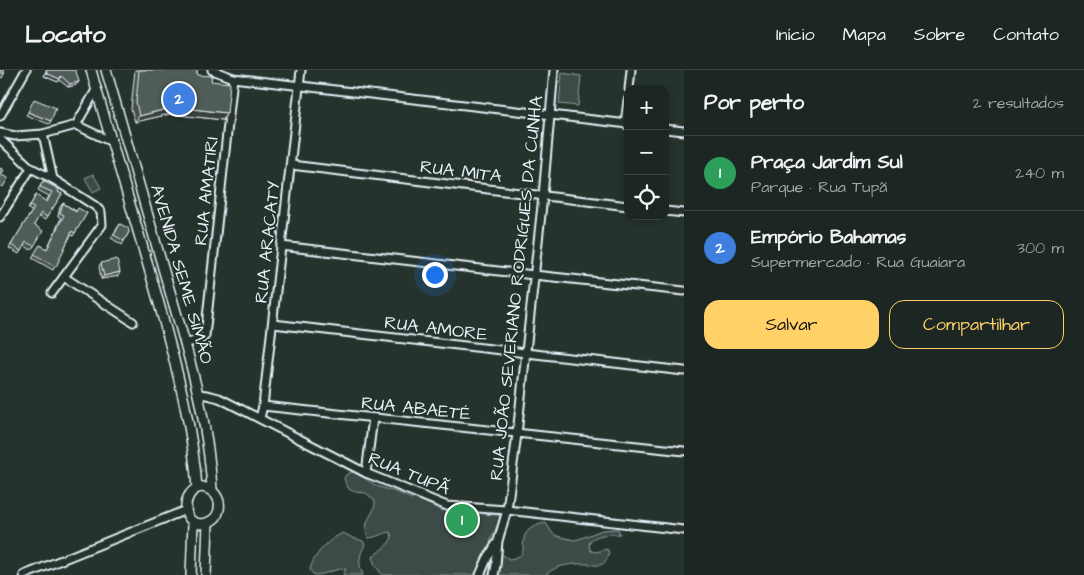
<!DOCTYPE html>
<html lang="pt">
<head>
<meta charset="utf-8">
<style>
  :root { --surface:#1c2622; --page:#252e2a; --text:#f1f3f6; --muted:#a0a5a5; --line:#3a4340; --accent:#ffd166 }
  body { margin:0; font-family:"Architects Daughter",sans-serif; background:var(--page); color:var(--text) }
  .controls { position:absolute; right:15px; top:15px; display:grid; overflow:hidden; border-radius:10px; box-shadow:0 2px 8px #0003 }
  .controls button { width:45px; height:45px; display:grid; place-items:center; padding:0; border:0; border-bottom:1px solid var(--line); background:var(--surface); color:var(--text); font:25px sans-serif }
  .you { position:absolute; left:434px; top:204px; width:18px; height:18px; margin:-12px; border:4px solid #fff; border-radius:50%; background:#1a73e8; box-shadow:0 0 0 8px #1a73e833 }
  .badge { display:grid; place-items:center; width:32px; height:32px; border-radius:50%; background:var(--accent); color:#fff; font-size:16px; font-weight:700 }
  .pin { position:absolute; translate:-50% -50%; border:2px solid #fff; box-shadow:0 1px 5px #0006 }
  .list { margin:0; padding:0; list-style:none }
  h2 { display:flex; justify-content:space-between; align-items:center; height:65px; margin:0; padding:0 20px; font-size:21px }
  h2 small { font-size:16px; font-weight:400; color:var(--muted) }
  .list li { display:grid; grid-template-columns:32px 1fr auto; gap:15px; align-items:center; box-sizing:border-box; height:75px; padding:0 20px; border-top:1px solid var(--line) }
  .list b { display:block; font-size:19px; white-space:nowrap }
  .list p { margin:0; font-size:16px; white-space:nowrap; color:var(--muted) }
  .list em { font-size:16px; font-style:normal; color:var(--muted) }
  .actions { display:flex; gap:10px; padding:15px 20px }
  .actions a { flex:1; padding:11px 0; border:1px solid var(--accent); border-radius:15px; text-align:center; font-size:18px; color:var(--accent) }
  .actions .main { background:var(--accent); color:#111 }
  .icon { flex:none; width:28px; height:28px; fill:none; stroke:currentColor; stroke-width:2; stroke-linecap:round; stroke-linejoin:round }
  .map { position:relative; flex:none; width:684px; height:505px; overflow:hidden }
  header { display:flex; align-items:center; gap:30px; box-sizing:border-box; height:70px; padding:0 25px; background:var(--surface); border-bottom:1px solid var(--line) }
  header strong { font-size:24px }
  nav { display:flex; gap:28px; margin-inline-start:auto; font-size:18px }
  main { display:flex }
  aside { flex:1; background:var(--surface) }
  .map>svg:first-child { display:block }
</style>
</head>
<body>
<header>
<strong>Locato</strong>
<nav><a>Início</a><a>Mapa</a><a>Sobre</a><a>Contato</a></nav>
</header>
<main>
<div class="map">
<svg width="684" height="505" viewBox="0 0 684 505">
  <rect width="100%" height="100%" fill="#26332d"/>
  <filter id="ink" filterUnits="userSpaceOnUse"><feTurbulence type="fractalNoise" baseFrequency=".02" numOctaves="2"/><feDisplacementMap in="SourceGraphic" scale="10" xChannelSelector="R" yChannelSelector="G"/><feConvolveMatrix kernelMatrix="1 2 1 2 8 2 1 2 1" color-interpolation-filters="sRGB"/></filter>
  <g filter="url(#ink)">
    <g fill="#3e4b47" stroke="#939ea0">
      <polygon points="562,3 581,6 578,36 559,34"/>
      <polygon points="93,104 101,118 93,122 85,108"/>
      <path d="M352 402 357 403 376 416 396 422 412 429 413 427 441 440 499 445 500 449 490 472 494 479 509 489C526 486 522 482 524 469 525 459 537 454 546 453L552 463 557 466 574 470 579 469 602 460 618 459 620 464C609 465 599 463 590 471L589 476 591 481 596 482 607 479 609 483C608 488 605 494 600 495 596 496 591 494 587 494 573 493 556 495 545 505H382L374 493 373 487C379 480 389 476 392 467L390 462C382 463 376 468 368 468 361 449 376 445 375 431L366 423 355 422 349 419 346 414 344 408 347 404Z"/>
      <path d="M343 463 353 468 363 471 365 475C359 485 358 494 363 505H343L346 499C334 498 327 505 314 505L310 500C313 485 329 469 343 463Z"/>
    </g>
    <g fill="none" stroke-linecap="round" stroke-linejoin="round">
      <defs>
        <g id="minor">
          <polyline points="212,0 233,8 628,54"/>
          <polyline points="629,19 631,0"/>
          <polyline points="0,46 26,0"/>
          <polyline points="625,54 628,30"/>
          <polyline points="76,55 96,20"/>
          <polyline points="665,59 684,61"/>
          <polyline points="0,63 15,66 43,64 76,55 112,72"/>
          <polyline points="43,64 53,109"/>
          <polyline points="0,69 31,98 53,109 95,136 101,142 102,155 52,223"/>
          <polyline points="291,95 628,136"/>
          <polyline points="665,141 684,143"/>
          <polyline points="0,147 31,98"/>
          <polyline points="281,176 534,205 684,221"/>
          <polyline points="64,207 133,252"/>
          <polyline points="273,254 684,301"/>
          <polyline points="185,274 200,269 205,266 233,8"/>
          <polyline points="198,324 207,325 219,328 366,403 447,436 507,440 684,460"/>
          <polyline points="263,336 684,381"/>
          <polyline points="260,348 263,336 301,0"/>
          <polyline points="366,403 373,348"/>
          <polyline points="24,505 186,440"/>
          <polyline points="480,505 487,489 496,474"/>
          <polyline points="494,505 496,495 498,471 507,440 517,364 543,126 554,0"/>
        </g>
        <g id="major">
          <path d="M91 0C114 83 140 165 163 248 178 304 193 360 197 418"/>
          <path d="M106 0C126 68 145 136 165 205 186 275 208 346 212 420"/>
          <path d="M202 417C217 420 224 433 216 447 213 450 210 452 206 453 181 460 179 420 202 417Z"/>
          <polyline points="191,505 193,452"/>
          <polyline points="206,505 208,453"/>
        </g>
      </defs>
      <use href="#minor" stroke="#e8f1f8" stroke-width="11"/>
      <use href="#major" stroke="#e8f1f8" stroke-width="12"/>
      <use href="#minor" stroke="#26332d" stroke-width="7"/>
      <use href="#major" stroke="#26332d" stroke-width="9"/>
    </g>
    <g fill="#454f4d" stroke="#e8f1f8">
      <polygon points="0,0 4,0 4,4 2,8 0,7"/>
      <polygon points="46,0 73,0 79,12 76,15 68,17 59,10 58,12 44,6"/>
      <polygon points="135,0 197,0 197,5 211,11 223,50 170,44 135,52 131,39"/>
      <polygon points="43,111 58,122 62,124 45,150 39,146 34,155 34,176 31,180 24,175 19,184 9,178 32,141 28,139 36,125 46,132 49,126 38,120"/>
      <polygon points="63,133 76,141 87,143 73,166 71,165 53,200 32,188 40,175 47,179 61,148 58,146 60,137"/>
      <polygon points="120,154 129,162 122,175 111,168"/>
      <polygon points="101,193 118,206 101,209 99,196"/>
    </g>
    <g fill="#38403e" stroke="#e8f1f8">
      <polygon points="46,3 60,9 58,12 44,6"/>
      <polygon points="79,12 76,15 68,17 70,14"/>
      <polygon points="175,37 227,43 223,50 170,44 135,52 139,46"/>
      <polygon points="28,42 51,51 49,54 26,45"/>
      <polygon points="120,202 118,206 101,209 104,206"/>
    </g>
    <g fill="#505c59" stroke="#e8f1f8">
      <polygon points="0,0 4,0 4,4 0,2"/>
      <polygon points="47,0 73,0 76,1 79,12 70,14 61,6 60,9 46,3"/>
      <polygon points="139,0 197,0 197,5 212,6 211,11 230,13 227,43 175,37 139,46 136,32"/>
      <polygon points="34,29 56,38 51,51 28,42"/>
      <polygon points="0,98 4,100 1,105 8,108 3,117 0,116"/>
      <polygon points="43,111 59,119 58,122 62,124 47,147 41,143 34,155 43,161 34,176 26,172 21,181 11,175 34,138 30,136 36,125 47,132 52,122 40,117"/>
      <polygon points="63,133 76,142 78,138 87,143 75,163 72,161 56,197 34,184 40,175 47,179 64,145 60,143"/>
      <polygon points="120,154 128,158 129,162 124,171 114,165"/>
      <polygon points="117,189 120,202 104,206 101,193"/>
    </g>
  </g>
  <g text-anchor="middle" stroke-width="4" stroke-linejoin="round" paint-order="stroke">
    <g font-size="18" fill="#e8f1f8" stroke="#26332d">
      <text transform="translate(461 101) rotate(7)" y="6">RUA MITA</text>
      <text transform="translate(206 121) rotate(-84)" y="6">RUA AMATIRI</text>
      <text transform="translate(267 172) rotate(-84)" y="6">RUA ARACATY</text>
      <text transform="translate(182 204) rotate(74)" y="6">AVENIDA SEME SIMÃO</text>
      <text transform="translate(516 218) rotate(-84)" y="6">RUA JOÃO SEVERIANO RODRIGUES DA CUNHA</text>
      <text transform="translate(436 258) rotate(7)" y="6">RUA AMORE</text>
      <text transform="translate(416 338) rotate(6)" y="6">RUA ABAETÉ</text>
      <text transform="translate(409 403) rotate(22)" y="6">RUA TUPÃ</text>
    </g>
  </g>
</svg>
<div class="controls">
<button>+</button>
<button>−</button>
<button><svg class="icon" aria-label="locate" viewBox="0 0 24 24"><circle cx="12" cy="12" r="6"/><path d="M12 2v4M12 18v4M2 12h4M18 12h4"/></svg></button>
</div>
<div class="you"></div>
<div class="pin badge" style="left:462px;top:450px;background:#2e9e5b">1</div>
<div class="pin badge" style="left:179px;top:29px;background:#3f7fe0">2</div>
</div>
<aside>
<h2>Por perto<small>2 resultados</small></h2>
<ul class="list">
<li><span class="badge" style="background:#2e9e5b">1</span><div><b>Praça Jardim Sul</b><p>Parque · Rua Tupã</p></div><em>240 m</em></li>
<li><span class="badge" style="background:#3f7fe0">2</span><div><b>Empório Bahamas</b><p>Supermercado · Rua Guaíara</p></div><em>300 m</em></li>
</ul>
<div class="actions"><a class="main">Salvar</a><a>Compartilhar</a></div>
</aside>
</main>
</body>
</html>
